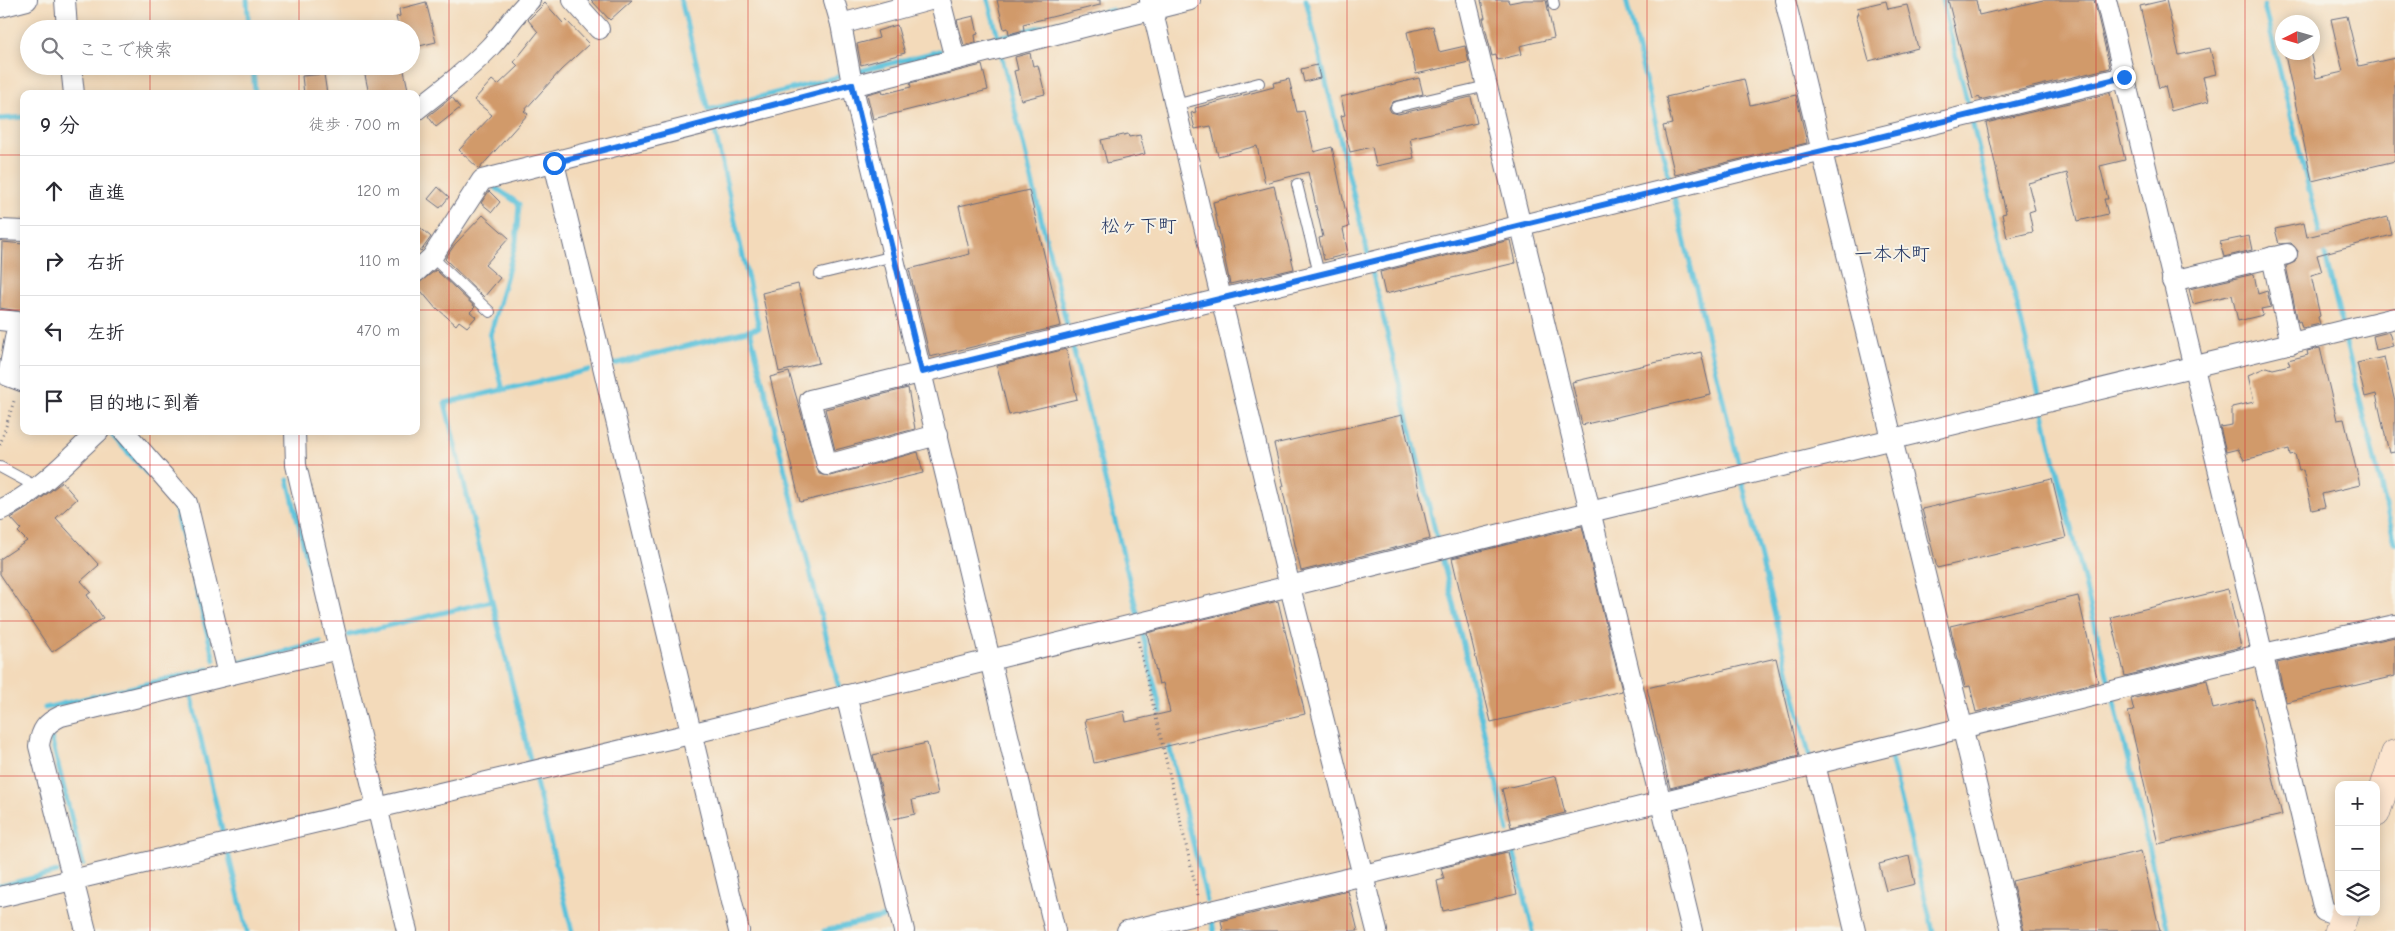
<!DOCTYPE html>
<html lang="ja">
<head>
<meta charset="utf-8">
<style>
  :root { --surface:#fff; --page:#f7f7f7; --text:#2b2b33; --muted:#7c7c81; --line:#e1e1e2 }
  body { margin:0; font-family:"Comic Neue","Klee One",sans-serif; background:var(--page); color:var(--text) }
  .controls { position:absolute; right:15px; bottom:15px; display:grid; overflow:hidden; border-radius:10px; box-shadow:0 2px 12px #0003 }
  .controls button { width:45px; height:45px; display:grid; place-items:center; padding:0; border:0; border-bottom:1px solid var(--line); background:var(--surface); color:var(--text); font:25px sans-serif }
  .compass { position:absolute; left:2275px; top:15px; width:45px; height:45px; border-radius:50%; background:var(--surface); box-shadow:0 2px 12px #0003; rotate:265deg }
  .stop { position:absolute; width:15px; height:15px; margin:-11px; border:4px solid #1a73e8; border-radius:50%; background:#fff }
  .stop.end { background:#1a73e8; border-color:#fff; box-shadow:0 1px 5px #0008 }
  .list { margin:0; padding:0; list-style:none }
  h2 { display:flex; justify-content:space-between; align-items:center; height:65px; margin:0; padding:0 20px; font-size:21px }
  h2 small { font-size:16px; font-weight:400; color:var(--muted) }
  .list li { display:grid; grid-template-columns:32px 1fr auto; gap:15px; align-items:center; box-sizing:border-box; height:70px; padding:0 20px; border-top:1px solid var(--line) }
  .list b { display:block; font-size:19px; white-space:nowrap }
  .list em { font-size:16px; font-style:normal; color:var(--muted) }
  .icon { flex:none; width:28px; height:28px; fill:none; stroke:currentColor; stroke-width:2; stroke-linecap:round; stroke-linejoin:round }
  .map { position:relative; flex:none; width:2395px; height:931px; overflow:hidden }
  .search { position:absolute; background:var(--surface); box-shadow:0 2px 12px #0003; left:20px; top:20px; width:400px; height:55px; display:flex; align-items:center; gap:12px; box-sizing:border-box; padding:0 18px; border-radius:28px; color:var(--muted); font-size:19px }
  .panel { position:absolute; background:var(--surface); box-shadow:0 2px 12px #0003; left:20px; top:90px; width:400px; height:345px; border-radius:10px }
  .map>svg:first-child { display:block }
</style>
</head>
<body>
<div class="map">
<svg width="2395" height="931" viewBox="0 0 2395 931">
  <rect width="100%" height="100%" fill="#f7f3e8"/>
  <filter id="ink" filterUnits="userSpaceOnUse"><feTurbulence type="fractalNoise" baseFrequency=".02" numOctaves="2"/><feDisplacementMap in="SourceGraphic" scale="10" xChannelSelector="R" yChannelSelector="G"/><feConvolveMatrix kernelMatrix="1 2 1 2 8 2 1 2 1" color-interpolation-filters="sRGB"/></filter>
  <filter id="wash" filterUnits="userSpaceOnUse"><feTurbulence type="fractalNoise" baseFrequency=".0096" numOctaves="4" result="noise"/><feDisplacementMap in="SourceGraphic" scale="20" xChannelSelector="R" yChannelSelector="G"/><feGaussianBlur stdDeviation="1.12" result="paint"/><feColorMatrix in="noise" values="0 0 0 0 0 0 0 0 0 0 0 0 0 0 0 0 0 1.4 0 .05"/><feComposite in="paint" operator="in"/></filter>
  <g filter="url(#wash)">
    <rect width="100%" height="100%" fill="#f3daba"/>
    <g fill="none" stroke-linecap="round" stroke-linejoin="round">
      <g stroke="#5dc2db" stroke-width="5">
        <polyline points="247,0 249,29"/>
        <polyline points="681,0 708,110 838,77"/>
        <polyline points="988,0 998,37"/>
        <polyline points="1306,0 1368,254"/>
        <polyline points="1626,0 1670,182"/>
        <polyline points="1942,0 1969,109"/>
        <polyline points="2264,6 2321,239"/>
        <polyline points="962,46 1112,10"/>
        <polyline points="1001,53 1068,329"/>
        <polyline points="253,66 255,94"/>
        <polyline points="856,72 940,51"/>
        <polyline points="0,119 24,117"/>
        <polyline points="1972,121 2040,398"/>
        <polyline points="496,188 519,204 516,242 490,336 503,390"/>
        <polyline points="1673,193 1740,470"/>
        <polyline points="2323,247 2342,325"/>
        <polyline points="1371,267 1438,543"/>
        <polyline points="750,330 839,688"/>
        <polyline points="2344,335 2395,543"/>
        <polyline points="1071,340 1138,616"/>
        <polyline points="614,364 759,328 715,132"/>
        <polyline points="2042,409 2110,686"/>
        <polyline points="111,434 148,474"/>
        <polyline points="288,480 318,604"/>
        <polyline points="1742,481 1810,759"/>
        <polyline points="174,502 214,660"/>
        <polyline points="1441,553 1508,831"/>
        <polyline points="492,601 530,759"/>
        <polyline points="1142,632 1163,720"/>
        <polyline points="349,635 492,601 445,403 589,370"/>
        <polyline points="241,662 320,642"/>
        <polyline points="191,697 223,834"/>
        <polyline points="2113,697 2168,931"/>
        <polyline points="45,708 209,669"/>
        <polyline points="50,733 83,864"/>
        <polyline points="1168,741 1207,901"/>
        <polyline points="1885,755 1890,754 1933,931"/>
        <polyline points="535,778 572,931"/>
        <polyline points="1512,844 1533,931"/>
        <polyline points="228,853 247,931"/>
        <polyline points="0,886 57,872"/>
        <polyline points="1211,918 1214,931"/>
        <polyline points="824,931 893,915"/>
      </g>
    </g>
    <g id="blocks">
      <g fill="#d19a6b">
        <polygon points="591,0 632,0 610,20"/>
        <polygon points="997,0 1100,0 1100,5 1023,24 1024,30 1009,34 1008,28 1004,29"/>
        <polygon points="1481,0 1508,0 1509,3 1524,0 1546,0 1554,38 1520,46 1522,54 1497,60 1496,55 1492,56 1483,18 1485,18"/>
        <polygon points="1948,0 1976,0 1979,15 2043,0 2094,0 2110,68 1980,100 1980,97 1973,99"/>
        <polygon points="2166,0 2179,55 2210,48 2216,74 2203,77 2209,101 2171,111 2165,86 2159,88 2140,6"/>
        <polygon points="1886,1 1888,9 1907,5 1918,48 1869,61 1856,14 1859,14 1857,8"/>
        <polygon points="426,2 436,42 411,48 411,29 399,29 396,17 400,16 399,9"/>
        <polygon points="545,3 563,23 566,20 589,44 561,70 524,111 528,114 479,169 459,150 492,115 474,100 492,80 498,85 518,66 514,62 538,32 528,20"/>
        <polygon points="974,16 978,34 975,35 976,42 964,45 957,20"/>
        <polygon points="2347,16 2359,66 2395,58 2395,161 2312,181 2285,55 2310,52 2316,78 2343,72 2331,19"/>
        <polygon points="897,25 905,53 861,65 857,44 879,38 877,31"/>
        <polygon points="1433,26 1439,52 1465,46 1469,62 1416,74 1407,32"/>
        <polygon points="1030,53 1033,66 1038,65 1045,94 1021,100 1014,71 1018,70 1015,57"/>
        <polygon points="982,65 988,90 873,119 867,94 882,90 883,94 911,87 910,83"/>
        <polygon points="1317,65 1320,78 1304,82 1301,69"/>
        <polygon points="363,66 403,66 409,94 369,94"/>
        <polygon points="324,74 327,94 304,94 302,76"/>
        <polygon points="1419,78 1423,94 1392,102 1389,108 1391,112 1398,114 1471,97 1477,123 1410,138 1414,158 1376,166 1372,147 1350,152 1341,116 1345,115 1341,97"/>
        <polygon points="1289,79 1297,112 1304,111 1314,152 1332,147 1349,227 1343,229 1348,254 1324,260 1319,238 1323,237 1308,172 1265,183 1257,146 1218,156 1211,126 1195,129 1191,113 1196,112 1195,108 1274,87 1273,83"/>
        <polygon points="1744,79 1750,105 1796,95 1807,143 1675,175 1663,126 1672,124 1666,97"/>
        <polygon points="2110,93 2125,160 2100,166 2108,199 2104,199 2108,214 2078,221 2067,173 2028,183 2035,210 2029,212 2033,232 2007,238 2002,214 2006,213 1986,123"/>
        <polygon points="452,97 460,108 436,127 428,116"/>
        <polygon points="1128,134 1129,137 1140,135 1145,154 1107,163 1101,140"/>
        <polygon points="1274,186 1294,269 1230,284 1213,202"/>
        <polygon points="438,187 449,197 440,208 428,199"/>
        <polygon points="1029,190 1061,326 930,357 909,269 970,254 959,206"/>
        <polygon points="489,191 500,202 492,212 481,203"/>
        <polygon points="483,215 509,238 485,265 500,278 484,297 445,259 455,244"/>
        <polygon points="2388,217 2392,235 2317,255 2322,272 2311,275 2320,316 2318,317 2320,324 2302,328 2300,321 2298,322 2286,266 2295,262 2298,251 2291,243 2279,244 2275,229 2304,223 2307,237"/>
        <polygon points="416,224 431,237 421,251 416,248"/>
        <polygon points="2249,236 2252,250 2224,257 2220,242"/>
        <polygon points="1510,240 1515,263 1385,294 1380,272"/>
        <polygon points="2,242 24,244 24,312 0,308"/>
        <polygon points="436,270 475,307 470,312 476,317 467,327 459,321 456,325 438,309 437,310 416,285"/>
        <polygon points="2254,274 2258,294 2267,291 2271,307 2261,309 2263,315 2238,321 2232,295 2193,304 2189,289"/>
        <polygon points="798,284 819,363 779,372 762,293"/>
        <polygon points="2389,332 2393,346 2376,350 2373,336"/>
        <polygon points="2320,348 2337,420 2344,419 2360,485 2322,494 2325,507 2312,510 2303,470 2299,471 2295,454 2290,455 2289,449 2244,460 2238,449 2226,452 2220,427 2232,425 2232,407 2254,402 2248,375 2267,367 2273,369 2290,365 2288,360 2308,355 2307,351"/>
        <polygon points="1066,349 1077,399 1009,415 997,366"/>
        <polygon points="1701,352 1711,395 1582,425 1572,382"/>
        <polygon points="2384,357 2395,402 2395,452 2389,453 2376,394 2365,397 2357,363"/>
        <polygon points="789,372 819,474 830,476 918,452 923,473 800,502 770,377"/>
        <polygon points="908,388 915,429 835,450 825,409"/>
        <polygon points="1402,415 1430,539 1301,571 1282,487 1284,486 1274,444"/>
        <polygon points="2052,479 2066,538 1937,568 1922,509"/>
        <polygon points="62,482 77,499 56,518 99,565 81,581 91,592 87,595 103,618 52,652 0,574 0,559 27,541 18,532 21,529 11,518 34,504"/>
        <polygon points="1582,526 1622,691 1491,722 1452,558"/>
        <polygon points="2228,589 2241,647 2125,676 2111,617"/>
        <polygon points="2078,596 2098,682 1976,712 1970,686 1965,687 1950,626"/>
        <polygon points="1278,601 1305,714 1094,763 1085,720 1124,711 1126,722 1170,712 1163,683 1159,684 1147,633"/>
        <polygon points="2395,637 2395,676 2286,702 2277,663"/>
        <polygon points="1776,658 1799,756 1670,788 1647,688"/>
        <polygon points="2207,680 2213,709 2254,699 2282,815 2158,844 2128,712 2134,711 2131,699"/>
        <polygon points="927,743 938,794 912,800 915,814 889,820 873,755"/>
        <polygon points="1556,776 1565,813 1511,827 1502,789"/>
        <polygon points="2141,851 2160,931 2024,931 2012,881"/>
        <polygon points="1507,852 1517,894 1443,911 1437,881 1444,879 1441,868"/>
        <polygon points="1909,856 1915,884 1886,891 1879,864"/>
        <polygon points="1348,891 1358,931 1223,931 1221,921"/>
      </g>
    </g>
  </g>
  <g filter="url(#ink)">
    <use href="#blocks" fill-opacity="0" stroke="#676b7e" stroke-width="1"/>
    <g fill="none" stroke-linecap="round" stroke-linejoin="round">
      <defs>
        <g id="lane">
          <polyline points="1553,0 1554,5"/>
          <polyline points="1175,105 1259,83"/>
          <polyline points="1396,107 1487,86"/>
          <polyline points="1297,184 1319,274"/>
          <polyline points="432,257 490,312"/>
          <polyline points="820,274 894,256"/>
          <polyline points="0,467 37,487"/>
        </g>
        <g id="street">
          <polyline points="65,0 67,29"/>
          <polyline points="573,0 599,29"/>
          <polyline points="834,0 841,24 852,84 1055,931"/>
          <polyline points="940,0 955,59"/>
          <polyline points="1150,0 1290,587 1377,931"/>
          <polyline points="1466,0 1692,931"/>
          <polyline points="1785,0 2012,931"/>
          <polyline points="2106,0 2324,911 2343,918"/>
          <polyline points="0,7 27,0"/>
          <polyline points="841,24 930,0"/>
          <polyline points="71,66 74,94"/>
          <path d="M416 110C442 90 468 70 490 47 504 32 515 14 530 0"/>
          <polyline points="554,163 739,931"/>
          <polyline points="0,230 24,231"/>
          <polyline points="2272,257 2291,344"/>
          <polyline points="416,272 432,257 482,180 1190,0"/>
          <polyline points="2172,281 2287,254"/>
          <polyline points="0,320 18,322 8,376 24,382"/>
          <polyline points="937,435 827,465 810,400 2124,77"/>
          <path d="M0 510C38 493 68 459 99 431"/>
          <polyline points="339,649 407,931"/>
          <polyline points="228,675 339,649 296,465 295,431"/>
          <polyline points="846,695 904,931"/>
          <polyline points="1815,764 1855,931"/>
          <polyline points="0,897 690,734 1590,512 2395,318"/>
          <path d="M86 931 39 746C41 730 46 723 61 716L228 675 187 503 124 431"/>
          <polyline points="1127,931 1364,875 2263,654 2395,625"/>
        </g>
        <g id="secondary">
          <polyline points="2376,813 2395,754"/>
          <polyline points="2339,931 2345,912"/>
        </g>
      </defs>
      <use href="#lane" stroke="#676b7e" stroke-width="12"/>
      <use href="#street" stroke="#676b7e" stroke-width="22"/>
      <use href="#secondary" stroke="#676b7e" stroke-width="29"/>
      <g stroke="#676b7e" stroke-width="3" stroke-dasharray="1 4" stroke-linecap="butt">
        <polyline points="0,445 15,398"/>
        <polyline points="1138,641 1198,896"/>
      </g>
      <use href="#lane" stroke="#fff" stroke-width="10"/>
      <use href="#street" stroke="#fff" stroke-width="20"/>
      <use href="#secondary" stroke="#fce5cf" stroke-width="28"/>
    </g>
  </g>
  <g fill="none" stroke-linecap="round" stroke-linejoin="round" filter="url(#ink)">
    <polyline stroke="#1a73e8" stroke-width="6" points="554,163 852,84 922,372 2124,77"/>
  </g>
  <path fill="none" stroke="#d62828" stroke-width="1" stroke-opacity="0.55" d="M150 0V29M299 0V29M449 0V931M599 0V931M748 0V931M898 0V931M1048 0V931M1198 0V931M1347 0V931M1497 0V931M1647 0V931M1796 0V931M1946 0V931M2096 0V931M2245 0V931M150 66V94M299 66V94M0 155H24M416 155H2395M0 310H24M416 310H2395M150 431V931M299 431V931M0 465H2395M0 621H2395M0 776H2395"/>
  <g text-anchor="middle" stroke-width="4" stroke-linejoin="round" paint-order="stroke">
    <g font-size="19" fill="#1b2f5e" stroke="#f7f3e8">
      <text x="1139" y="232">松ヶ下町</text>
      <text x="1892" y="260">一本木町</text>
    </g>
  </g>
</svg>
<div class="controls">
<button>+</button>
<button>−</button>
<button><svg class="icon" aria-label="layers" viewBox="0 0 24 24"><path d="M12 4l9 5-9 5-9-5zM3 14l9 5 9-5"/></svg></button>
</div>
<svg class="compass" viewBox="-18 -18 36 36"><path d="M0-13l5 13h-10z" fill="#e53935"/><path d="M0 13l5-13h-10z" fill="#7c7c81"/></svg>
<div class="stop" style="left:554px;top:163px"></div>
<div class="stop end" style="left:2124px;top:77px"></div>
<div class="search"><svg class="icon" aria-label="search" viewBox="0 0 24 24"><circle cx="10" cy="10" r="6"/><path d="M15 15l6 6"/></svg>ここで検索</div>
<section class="panel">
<h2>9 分<small>徒歩 · 700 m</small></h2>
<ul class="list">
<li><svg class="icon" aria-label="ahead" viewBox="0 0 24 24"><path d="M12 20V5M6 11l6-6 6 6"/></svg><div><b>直進</b></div><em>120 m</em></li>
<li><svg class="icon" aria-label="right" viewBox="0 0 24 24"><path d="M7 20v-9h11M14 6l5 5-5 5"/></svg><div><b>右折</b></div><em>110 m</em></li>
<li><svg class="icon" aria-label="left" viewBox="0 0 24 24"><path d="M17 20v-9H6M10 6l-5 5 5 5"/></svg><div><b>左折</b></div><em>470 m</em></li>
<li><svg class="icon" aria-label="arrive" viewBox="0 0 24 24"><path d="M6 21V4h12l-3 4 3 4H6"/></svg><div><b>目的地に到着</b></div></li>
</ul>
</section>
</div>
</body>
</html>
